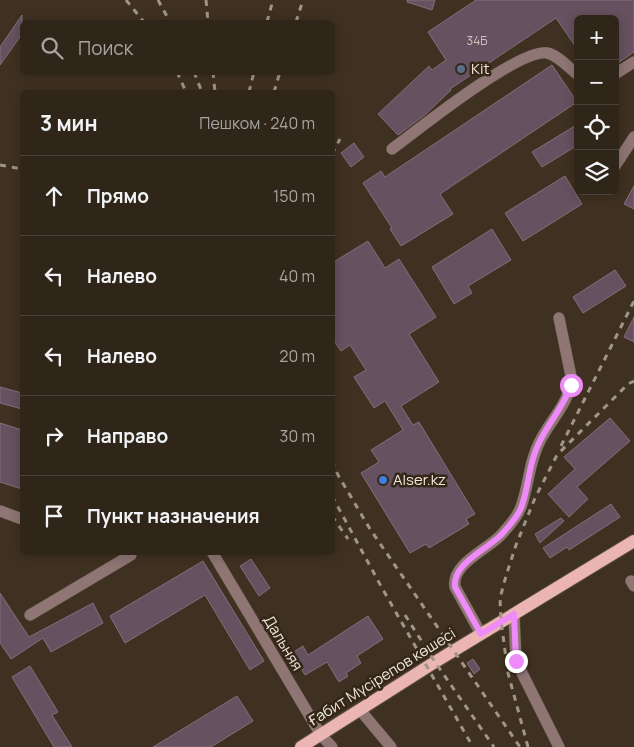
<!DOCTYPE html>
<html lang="ru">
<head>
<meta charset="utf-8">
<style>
  :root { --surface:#2f2519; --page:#372d22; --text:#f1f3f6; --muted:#a7a5a2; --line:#4a4238 }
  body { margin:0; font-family:Manrope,sans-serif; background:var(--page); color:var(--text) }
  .controls { position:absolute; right:15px; top:15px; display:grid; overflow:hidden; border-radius:8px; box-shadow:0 2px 12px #0003 }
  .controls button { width:45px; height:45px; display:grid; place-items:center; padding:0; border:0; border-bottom:1px solid var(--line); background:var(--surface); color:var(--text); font:25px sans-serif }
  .stop { position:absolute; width:15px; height:15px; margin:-11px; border:4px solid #ee8bf8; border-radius:50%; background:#fff }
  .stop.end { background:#ee8bf8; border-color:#fff; box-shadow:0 1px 5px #0008 }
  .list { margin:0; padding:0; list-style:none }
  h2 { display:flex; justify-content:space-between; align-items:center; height:65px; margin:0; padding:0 20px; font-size:21px }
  h2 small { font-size:16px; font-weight:400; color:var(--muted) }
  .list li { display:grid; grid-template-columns:32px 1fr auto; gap:15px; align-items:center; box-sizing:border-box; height:80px; padding:0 20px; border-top:1px solid var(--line) }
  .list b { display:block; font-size:19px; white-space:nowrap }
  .list em { font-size:16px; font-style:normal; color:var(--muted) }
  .icon { flex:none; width:28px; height:28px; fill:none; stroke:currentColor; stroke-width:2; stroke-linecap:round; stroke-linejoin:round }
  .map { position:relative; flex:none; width:634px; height:747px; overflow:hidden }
  .search { position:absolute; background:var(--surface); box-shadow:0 2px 12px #0003; left:20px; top:20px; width:315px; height:55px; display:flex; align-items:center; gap:12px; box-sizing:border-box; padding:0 18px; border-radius:8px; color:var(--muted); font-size:19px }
  .panel { position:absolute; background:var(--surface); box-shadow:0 2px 12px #0003; left:20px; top:90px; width:315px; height:465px; border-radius:8px }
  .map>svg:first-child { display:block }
</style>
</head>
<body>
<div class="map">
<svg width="634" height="747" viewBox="0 0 634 747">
  <rect width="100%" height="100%" fill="#3f3121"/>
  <g fill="#65515f" stroke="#836e7c">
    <polygon points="407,0 435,0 432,10 407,2"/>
    <polygon points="476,0 634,0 634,52 615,65 615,19 578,19 578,50 556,18 450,89 451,90 426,114 398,135 378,114 429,66 432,70 446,60 428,32"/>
    <polygon points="22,15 22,34 0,65 0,47"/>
    <polygon points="552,65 577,102 440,194 453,214 401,246 390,229 392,228 363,183 381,171 385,177"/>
    <polygon points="578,124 578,145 542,167 532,152"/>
    <polygon points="354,143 364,157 351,167 341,153"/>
    <polygon points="565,176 582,204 523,241 505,213"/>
    <polygon points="634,186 634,209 624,204"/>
    <polygon points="492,229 511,260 468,286 472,293 454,304 432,267"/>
    <polygon points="368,241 385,268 399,259 436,317 409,334 439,382 401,406 413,425 419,422 475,514 466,519 469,524 429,548 426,544 410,553 361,473 379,462 371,450 403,430 385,401 374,408 354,377 366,370 350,345 341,351 332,338 332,263"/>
    <polygon points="615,270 626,286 583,313 573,297"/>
    <polygon points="634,317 634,342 624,337"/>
    <polygon points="0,387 22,393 22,409 0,403"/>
    <polygon points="610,418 630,441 577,487 588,499 569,517 548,494 575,469 564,457"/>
    <polygon points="0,423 22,430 22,489 0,482"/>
    <polygon points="611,504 620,517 569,550 567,547 550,558 543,548"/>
    <polygon points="561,518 564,521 540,543 535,534"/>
    <polygon points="251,559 270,588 259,596 240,566"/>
    <polygon points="203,561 264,661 250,670 205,595 125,643 110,616"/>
    <polygon points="0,593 29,637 93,603 103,623 51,652 43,638 11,659 0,643"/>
    <polygon points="368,616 383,639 357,656 361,663 346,673 348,676 339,682 327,662 305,675 292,653 303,646 308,655"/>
    <polygon points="473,659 480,669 474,674 467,663"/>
    <polygon points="30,666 58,712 52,715 72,747 54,747 12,677"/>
    <polygon points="237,696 253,721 211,747 153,747"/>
  </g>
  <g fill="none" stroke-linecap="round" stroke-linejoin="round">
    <defs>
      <g id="minor">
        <polyline points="615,74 634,62"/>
        <path d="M392 149C419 129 518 49 547 53 558 55 569 68 578 75"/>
        <polyline points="615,166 634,137"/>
        <polyline points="0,511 22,519"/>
        <polyline points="212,552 321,735 332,747"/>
        <polyline points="631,581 634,586"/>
        <polyline points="514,614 516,661 559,747"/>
        <polyline points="30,615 131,555"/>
        <path d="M481 634 455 587C451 564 487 550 501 535 508 527 517 518 521 507 529 485 529 461 540 441 550 420 572 401 571 376L559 318"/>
        <polyline points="360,710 391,747"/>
      </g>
      <polyline id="major" points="301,747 435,662 634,541"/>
    </defs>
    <use href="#minor" stroke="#5b4e3f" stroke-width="12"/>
    <use href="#major" stroke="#5b4e3f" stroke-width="14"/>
    <use href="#minor" stroke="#8f7574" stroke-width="11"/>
    <use href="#major" stroke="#eab5b3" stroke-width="12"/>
    <g stroke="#a09588" stroke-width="3" stroke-dasharray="6 6" stroke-linecap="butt">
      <polyline points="126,0 144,22"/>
      <polyline points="158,0 170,22"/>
      <polyline points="206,0 208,22"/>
      <polyline points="267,22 273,0"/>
      <polyline points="296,22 303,0"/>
      <polyline points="177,72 186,92"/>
      <polyline points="194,72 202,92"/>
      <polyline points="213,72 215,92"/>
      <polyline points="249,92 254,72"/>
      <polyline points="274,92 280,72"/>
      <polyline points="332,154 340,139"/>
      <polyline points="0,165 22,169"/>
      <polyline points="561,446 634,301"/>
      <polyline points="332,461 338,475 370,529 520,747"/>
      <polyline points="332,496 382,588 473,747"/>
      <polyline points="332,516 348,539"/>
      <polyline points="405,615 435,662 494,747"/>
      <polyline points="528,747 508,673 501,621 500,598 506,576 516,545 535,498 557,455 628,384 634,381"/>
    </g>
  </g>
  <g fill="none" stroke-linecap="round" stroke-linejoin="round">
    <path stroke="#ee8bf8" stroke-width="6" d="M516 661 514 614 481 634 455 587C452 564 486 550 501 535 508 527 517 518 521 508 529 488 528 465 538 445 547 424 564 407 571 385"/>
  </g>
  <circle fill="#5c6f8a" stroke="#342717" stroke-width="2" cx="461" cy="69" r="5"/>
  <circle fill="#3f7fe0" stroke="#342717" stroke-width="2" cx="383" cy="480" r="5"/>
  <g text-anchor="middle" stroke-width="5" stroke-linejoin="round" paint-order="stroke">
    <g font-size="12" fill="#ccc2bd">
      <text x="477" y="45">34Б</text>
    </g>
    <g font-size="15" fill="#efe7dc" stroke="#342717" text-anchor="start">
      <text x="471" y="74">Kit</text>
      <text x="393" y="485">Alser.kz</text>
    </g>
    <g font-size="15" fill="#efe7dc" stroke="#342717">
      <text transform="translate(283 643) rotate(59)" y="5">Дальняя</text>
      <text transform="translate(382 677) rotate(-32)" y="5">Ғабит Мүсірепов көшесі</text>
    </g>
  </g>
</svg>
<div class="controls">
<button>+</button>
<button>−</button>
<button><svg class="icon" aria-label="locate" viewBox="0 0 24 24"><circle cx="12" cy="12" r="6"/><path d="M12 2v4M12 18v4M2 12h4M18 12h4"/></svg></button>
<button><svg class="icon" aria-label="layers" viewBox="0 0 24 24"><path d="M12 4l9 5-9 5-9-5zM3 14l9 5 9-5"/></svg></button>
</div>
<div class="stop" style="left:571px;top:385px"></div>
<div class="stop end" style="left:516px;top:661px"></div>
<div class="search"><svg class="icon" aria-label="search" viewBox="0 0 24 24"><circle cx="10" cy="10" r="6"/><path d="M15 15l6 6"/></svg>Поиск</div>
<section class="panel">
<h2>3 мин<small>Пешком · 240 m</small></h2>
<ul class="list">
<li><svg class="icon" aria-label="ahead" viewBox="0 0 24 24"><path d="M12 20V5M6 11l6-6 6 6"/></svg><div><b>Прямо</b></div><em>150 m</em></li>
<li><svg class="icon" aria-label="left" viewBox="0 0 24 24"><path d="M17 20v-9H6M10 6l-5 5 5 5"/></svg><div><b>Налево</b></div><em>40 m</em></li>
<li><svg class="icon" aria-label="left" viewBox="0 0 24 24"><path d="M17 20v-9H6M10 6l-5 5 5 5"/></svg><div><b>Налево</b></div><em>20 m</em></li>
<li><svg class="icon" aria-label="right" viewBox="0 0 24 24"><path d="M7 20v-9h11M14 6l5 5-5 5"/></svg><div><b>Направо</b></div><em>30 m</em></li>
<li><svg class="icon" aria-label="arrive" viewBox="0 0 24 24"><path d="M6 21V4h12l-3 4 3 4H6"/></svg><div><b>Пункт назначения</b></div></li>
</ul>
</section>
</div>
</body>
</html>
